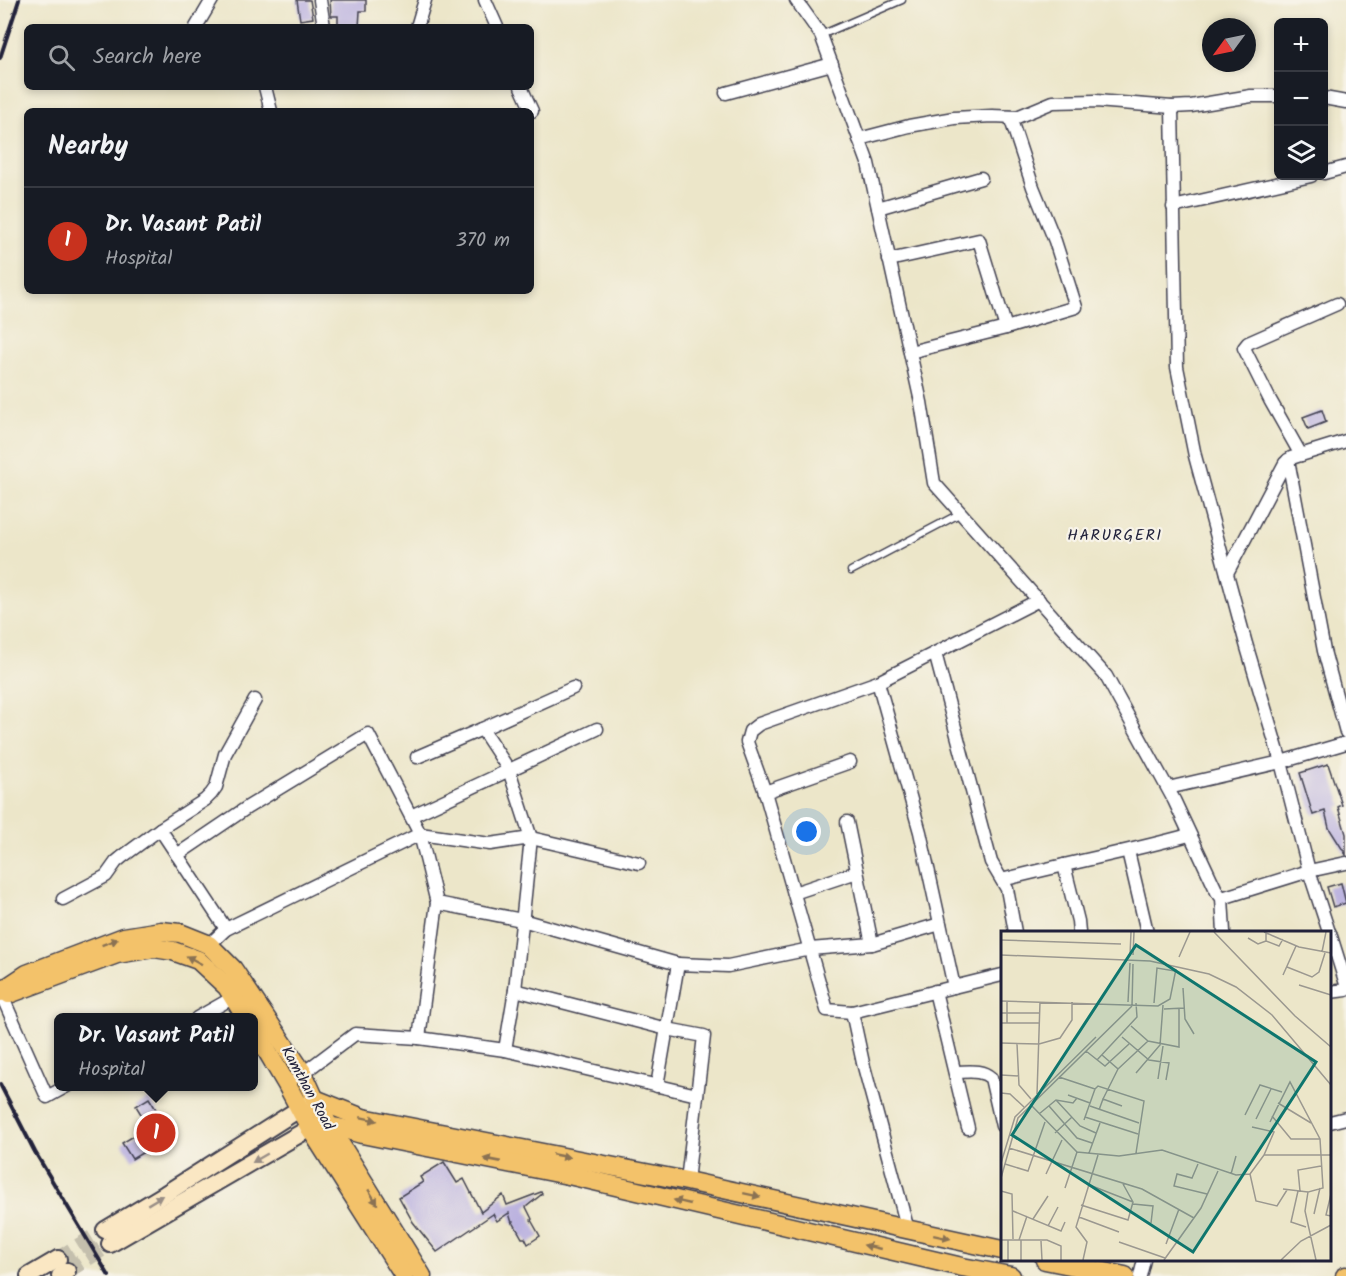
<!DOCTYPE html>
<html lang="en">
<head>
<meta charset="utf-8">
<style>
  :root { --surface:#171b24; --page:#20242c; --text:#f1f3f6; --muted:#9ea1a6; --line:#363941; --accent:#c8321e }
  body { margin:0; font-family:Kalam,sans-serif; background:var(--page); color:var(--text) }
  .controls { position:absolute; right:18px; top:18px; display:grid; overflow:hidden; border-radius:9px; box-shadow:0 3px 9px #0003 }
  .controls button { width:54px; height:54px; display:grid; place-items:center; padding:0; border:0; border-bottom:2px solid var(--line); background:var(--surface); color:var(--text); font:30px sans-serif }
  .compass { position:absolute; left:1202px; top:18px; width:54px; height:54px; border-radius:50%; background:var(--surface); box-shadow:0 3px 9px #0003; rotate:237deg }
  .you { position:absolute; left:807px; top:832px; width:21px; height:21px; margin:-15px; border:4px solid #fff; border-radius:50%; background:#1a73e8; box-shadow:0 0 0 9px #1a73e833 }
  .badge { display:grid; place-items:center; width:39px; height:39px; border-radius:50%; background:var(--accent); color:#fff; font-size:20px; font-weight:700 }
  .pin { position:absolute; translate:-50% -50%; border:3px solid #fff; box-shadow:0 2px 6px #0006 }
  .popup { position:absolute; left:54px; top:1013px; width:204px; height:78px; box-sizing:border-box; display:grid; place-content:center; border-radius:9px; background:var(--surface); filter:drop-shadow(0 2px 4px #0005); font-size:20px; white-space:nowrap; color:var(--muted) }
  .popup b { font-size:22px; color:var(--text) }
  .popup::after { content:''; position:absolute; left:50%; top:100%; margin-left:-12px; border:12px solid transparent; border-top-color:var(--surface) }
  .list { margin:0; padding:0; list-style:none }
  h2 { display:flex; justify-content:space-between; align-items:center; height:78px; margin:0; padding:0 24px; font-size:26px }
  h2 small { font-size:20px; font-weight:400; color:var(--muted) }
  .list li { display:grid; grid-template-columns:39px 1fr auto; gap:18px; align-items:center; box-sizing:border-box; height:108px; padding:0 24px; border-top:2px solid var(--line) }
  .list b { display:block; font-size:22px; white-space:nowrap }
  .list p { margin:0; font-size:20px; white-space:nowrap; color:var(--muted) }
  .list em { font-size:20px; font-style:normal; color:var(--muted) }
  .icon { flex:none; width:33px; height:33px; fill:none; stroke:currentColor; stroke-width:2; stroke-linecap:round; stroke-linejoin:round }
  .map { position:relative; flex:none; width:1346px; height:1276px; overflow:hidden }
  .search { position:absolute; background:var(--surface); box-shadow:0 3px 9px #0003; left:24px; top:24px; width:510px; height:66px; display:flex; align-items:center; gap:15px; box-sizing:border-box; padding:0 21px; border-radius:9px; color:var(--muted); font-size:22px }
  .panel { position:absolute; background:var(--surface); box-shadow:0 3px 9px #0003; left:24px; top:108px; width:510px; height:186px; border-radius:9px }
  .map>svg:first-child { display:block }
</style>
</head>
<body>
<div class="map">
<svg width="1346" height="1276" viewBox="0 0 1346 1276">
  <rect width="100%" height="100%" fill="#f7f3e8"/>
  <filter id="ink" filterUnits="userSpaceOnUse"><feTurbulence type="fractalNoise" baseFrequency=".0167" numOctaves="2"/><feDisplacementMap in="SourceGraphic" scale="12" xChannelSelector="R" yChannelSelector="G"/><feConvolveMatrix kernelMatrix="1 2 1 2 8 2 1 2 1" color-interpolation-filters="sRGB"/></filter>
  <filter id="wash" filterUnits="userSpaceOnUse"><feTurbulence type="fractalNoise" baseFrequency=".008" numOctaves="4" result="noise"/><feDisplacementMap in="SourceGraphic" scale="24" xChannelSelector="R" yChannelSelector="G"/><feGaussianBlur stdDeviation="1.35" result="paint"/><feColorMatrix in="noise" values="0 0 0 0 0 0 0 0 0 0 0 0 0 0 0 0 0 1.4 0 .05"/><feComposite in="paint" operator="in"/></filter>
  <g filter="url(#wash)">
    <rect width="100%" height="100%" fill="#ece6c9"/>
    <g id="blocks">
      <g fill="#b9b0df">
        <polygon points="297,0 310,0 313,18 300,20"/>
        <polygon points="330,0 366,0 366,11 360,11 359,27 338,27 338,16 331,16"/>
        <polygon points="1322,410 1326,422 1308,429 1303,417"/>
        <polygon points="1328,764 1342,805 1338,807 1346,834 1346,855 1329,828 1325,811 1313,815 1300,773"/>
        <polygon points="1341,883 1346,903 1333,907 1327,887"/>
        <polygon points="149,1098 172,1135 132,1159 122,1143 149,1127 136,1106"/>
        <polygon points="444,1162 457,1183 464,1179 481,1212 503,1195 507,1205 541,1192 542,1194 526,1207 532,1219 531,1220 540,1236 528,1244 525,1238 522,1238 513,1222 512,1223 509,1213 497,1221 493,1214 437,1252 413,1222 399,1197 423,1182 420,1177"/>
      </g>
    </g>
  </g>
  <g filter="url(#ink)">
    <use href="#blocks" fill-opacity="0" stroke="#403f50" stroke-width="1.5"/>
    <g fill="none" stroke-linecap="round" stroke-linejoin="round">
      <g stroke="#c4bfad" stroke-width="16" stroke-dasharray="16 8" stroke-linecap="butt">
        <polyline points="58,1259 105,1230"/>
        <polyline points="67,1271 110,1244"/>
      </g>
      <defs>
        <g id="lane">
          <polyline points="821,35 902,0"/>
          <polyline points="851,571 961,513"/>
        </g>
        <g id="street">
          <polyline points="320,0 324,27"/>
          <polyline points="485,0 497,27"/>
          <polyline points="796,0 821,35 868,163 921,402 934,483 1106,676 1174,800 1217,892 1222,898 1224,932"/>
          <polyline points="196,27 212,0"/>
          <polyline points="417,27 425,0"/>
          <polyline points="265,87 271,111"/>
          <polyline points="521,87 532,111"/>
          <polyline points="726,93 832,64"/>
          <polyline points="1324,98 1346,102"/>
          <polyline points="1172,107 1177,367 1195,456 1246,644 1281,762 1309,871 1329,932"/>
          <polyline points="859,139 909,126 954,118 992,116 1017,117 1053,102 1096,101 1172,107 1191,106 1251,96 1278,96"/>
          <polyline points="1324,173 1346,167"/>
          <polyline points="1173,207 1311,176"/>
          <polyline points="878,208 981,178"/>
          <polyline points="889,260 979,240 1006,328 1076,307 1055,241 1033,187 1010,117"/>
          <polyline points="910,352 1006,328"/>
          <polyline points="1301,455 1270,400 1244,348 1248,343 1337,304"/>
          <polyline points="1288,460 1324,651 1346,732"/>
          <polyline points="1227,573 1285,463 1291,458 1346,441"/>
          <polyline points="935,653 991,862 1007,889 1015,932"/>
          <polyline points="878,682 920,832 954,987"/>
          <polyline points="417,757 482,729"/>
          <polyline points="1168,788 1281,762 1346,743"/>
          <polyline points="765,792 850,762"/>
          <polyline points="411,816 597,729"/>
          <polyline points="847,822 872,944 940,924"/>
          <polyline points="160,829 226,929"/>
          <polyline points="1128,851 1147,932"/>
          <polyline points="177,855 248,807 368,734 420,834 437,903 419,1038"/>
          <polyline points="1064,865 1078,921 1079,932"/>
          <path d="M1002 880C1064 864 1127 852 1189 835"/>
          <polyline points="794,893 857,872"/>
          <polyline points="1222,898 1309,871 1346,863"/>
          <polyline points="63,899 106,876 116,862 122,857 160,829 205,800 211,794 216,787 225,754 255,700"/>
          <polyline points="437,903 522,920 678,964"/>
          <polyline points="1330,933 1346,984"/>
          <polyline points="209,945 226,929 420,834 490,844 531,838 639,863"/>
          <polyline points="515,990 667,1029 704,1036 687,1181"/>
          <polyline points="935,991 968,1128"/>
          <polyline points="1330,992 1346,990"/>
          <polyline points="2,996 47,1097 67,1086"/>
          <polyline points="852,1012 827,1010 765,792 747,742 750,731 759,724 878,682 1039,600"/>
          <polyline points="197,1018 234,997"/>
          <polyline points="505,1050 515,990 531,838 509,770 482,729 573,688"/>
          <path d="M955 1072C968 1072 981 1069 991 1078L1002 1126"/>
          <polyline points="298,1077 355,1034 419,1038 505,1050 697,1095"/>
          <polyline points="657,1086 678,964 728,966 810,949 872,944"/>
          <polyline points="1330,1122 1346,1118"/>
          <polyline points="908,1230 863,1063 852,1012 1002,975"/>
          <polyline points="1140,1276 1144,1260"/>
        </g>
        <g id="secondary">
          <polyline points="105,1230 165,1194 310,1102"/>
          <polyline points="110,1244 310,1128"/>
          <polyline points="29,1276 58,1259"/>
          <polyline points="60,1276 67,1271"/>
        </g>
        <g id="primary">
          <polyline points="0,992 27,974 124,937 161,931 180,933 205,943 209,945 233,969 303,1073 317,1104 329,1126 422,1276"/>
          <polyline points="9,994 117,954 154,948 173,951 198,960 227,987 246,1018"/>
          <polyline points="254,1029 287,1085 310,1128 404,1276"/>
          <polyline points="315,1099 363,1118 687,1181 1002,1250"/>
          <path d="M310 1128C334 1125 340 1128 362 1134L573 1176 962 1267 1011 1276"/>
          <polyline points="1045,1260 1125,1276"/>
          <polyline points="1345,1276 1346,1276"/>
        </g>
      </defs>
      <use href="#lane" stroke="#403f50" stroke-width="9"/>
      <use href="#street" stroke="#403f50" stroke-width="15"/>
      <use href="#secondary" stroke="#403f50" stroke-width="20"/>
      <use href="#primary" stroke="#403f50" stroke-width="21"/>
      <use href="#lane" stroke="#fff" stroke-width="6"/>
      <use href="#street" stroke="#fff" stroke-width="12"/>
      <use href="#secondary" stroke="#fae7c3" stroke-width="16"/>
      <use href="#primary" stroke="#f3c26a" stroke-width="18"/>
      <g stroke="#22223b" stroke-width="4">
        <polyline points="0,58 19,0"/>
        <polyline points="0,1084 35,1152 109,1276"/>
      </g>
    </g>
    <defs><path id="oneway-solid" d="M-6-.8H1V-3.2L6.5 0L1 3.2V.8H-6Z" transform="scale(1.5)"/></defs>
    <g fill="#8a7252">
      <use href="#oneway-solid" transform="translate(110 942) rotate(-21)"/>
      <use href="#oneway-solid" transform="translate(194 960) rotate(-152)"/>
      <use href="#oneway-solid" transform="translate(369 1119) rotate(12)"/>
      <use href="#oneway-solid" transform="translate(561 1156) rotate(11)"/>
      <use href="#oneway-solid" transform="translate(492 1160) rotate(-169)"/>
      <use href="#oneway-solid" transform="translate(752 1195) rotate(12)"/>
      <use href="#oneway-solid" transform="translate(373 1197) rotate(58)"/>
      <use href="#oneway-solid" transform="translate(682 1202) rotate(-167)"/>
      <use href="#oneway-solid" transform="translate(942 1237) rotate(12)"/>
      <use href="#oneway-solid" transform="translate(872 1247) rotate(-167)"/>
    </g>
    <g fill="#998e86">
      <use href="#oneway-solid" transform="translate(260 1158) rotate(150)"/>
      <use href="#oneway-solid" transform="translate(155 1200) rotate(-31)"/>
    </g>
  </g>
  <g text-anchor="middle" stroke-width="4.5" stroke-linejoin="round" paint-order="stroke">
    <g font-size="15" fill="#22223b" stroke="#f7f3e8">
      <text transform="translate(308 1088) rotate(61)" y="5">Kamthan Road</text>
    </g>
    <g font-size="16" letter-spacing="1.5" fill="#22223b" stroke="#f7f3e8">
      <text x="1115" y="540">HARURGERI</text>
    </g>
  </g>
  <g transform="translate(1001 931)">
    <rect width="330" height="330" fill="#ece6c9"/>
    <path fill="none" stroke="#9b9890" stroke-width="1.5" d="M213 1 294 85 330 116M263 1 298 16 330 22M265 2V10L278 15 282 8M247 7 257 13 265 10M0 9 120 13M321 21 325 1M0 24 149 30 208 43 235 56 271 84 330 154M129 24 130 1M132 24 133 1M178 26 189 1M286 36 311 46 318 41 324 22M282 44 295 15M298 54 330 64M182 57 184 88 193 103M0 70 157 75 169 68 175 38M127 71 129 32M153 72 156 37 174 40M131 75 132 33M163 78 183 77M0 82H39M0 92H38M6 92V70M130 95 147 110 178 116V77M121 106 148 129 168 132 165 149M0 112 38 113 59 107 71 89V71M16 113 18 154 30 168M85 120 104 135 128 113M101 124 117 138 102 168M96 129 136 86 135 72M117 138 147 110M135 142 159 114 162 74M0 144 18 145M58 146 94 158 83 189M157 148 162 115M94 158 97 155 143 170 135 222M0 162 9 163 23 176M36 163 39 71M67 164 89 172M55 169 79 195 95 202M277 172 310 192M29 173 76 221 118 225 161 219 235 244 249 243 263 224H330M48 175 76 207 91 212M89 175 138 192M98 179 102 168 121 175M38 183 55 169 72 172 76 167M244 184 259 154 281 161M271 185 290 208H319M84 186 137 203M255 188 270 158M269 191 289 151 319 208 322 257 307 261 304 280 315 329M251 196 273 201 263 224M54 202 71 186M8 217 141 258 193 287M88 222 99 192M0 232 14 186 95 106M4 233 27 240 44 191M197 233 191 247 176 243 173 255 206 263M45 243 61 209M230 243 235 225M249 243 255 270 276 275 286 259M0 247 17 187 131 75M86 253 132 271M64 257 76 221M282 258 307 261M0 260 11 263 12 308M297 260 290 291 305 296M299 260 297 239 320 235M330 263 325 284 330 285M132 273 152 275 150 292M80 274 127 289 132 271 122 253M12 280 60 300 64 291M313 283 319 257M78 286 118 301M32 288 47 265M47 295 57 276M0 309H46L60 315V329M7 309V329M18 309 26 285M20 309V329M40 310 41 329M118 311 164 327M165 313 178 278M82 329 86 311 75 296 97 224M163 329 200 277 217 240M280 329 300 310 330 294"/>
    <path fill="#0f766e" fill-opacity="0.15" stroke="#0f766e" stroke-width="3" d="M135 14 315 131 192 321 11 204Z"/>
    <rect width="330" height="330" fill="none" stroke="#22223b" stroke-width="3"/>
  </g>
</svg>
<div class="controls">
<button>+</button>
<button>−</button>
<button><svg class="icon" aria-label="layers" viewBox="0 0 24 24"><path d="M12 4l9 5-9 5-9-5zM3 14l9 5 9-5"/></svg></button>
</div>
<svg class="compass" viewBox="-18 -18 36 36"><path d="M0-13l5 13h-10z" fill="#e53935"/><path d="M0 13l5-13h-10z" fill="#9ea1a6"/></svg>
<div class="you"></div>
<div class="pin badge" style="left:156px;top:1133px">1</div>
<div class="popup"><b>Dr. Vasant Patil</b>Hospital</div>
<div class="search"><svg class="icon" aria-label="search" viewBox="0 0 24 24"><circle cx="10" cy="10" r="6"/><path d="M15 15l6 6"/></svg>Search here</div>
<section class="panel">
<h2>Nearby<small></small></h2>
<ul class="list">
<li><span class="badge">1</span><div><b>Dr. Vasant Patil</b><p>Hospital</p></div><em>370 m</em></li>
</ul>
</section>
</div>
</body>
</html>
